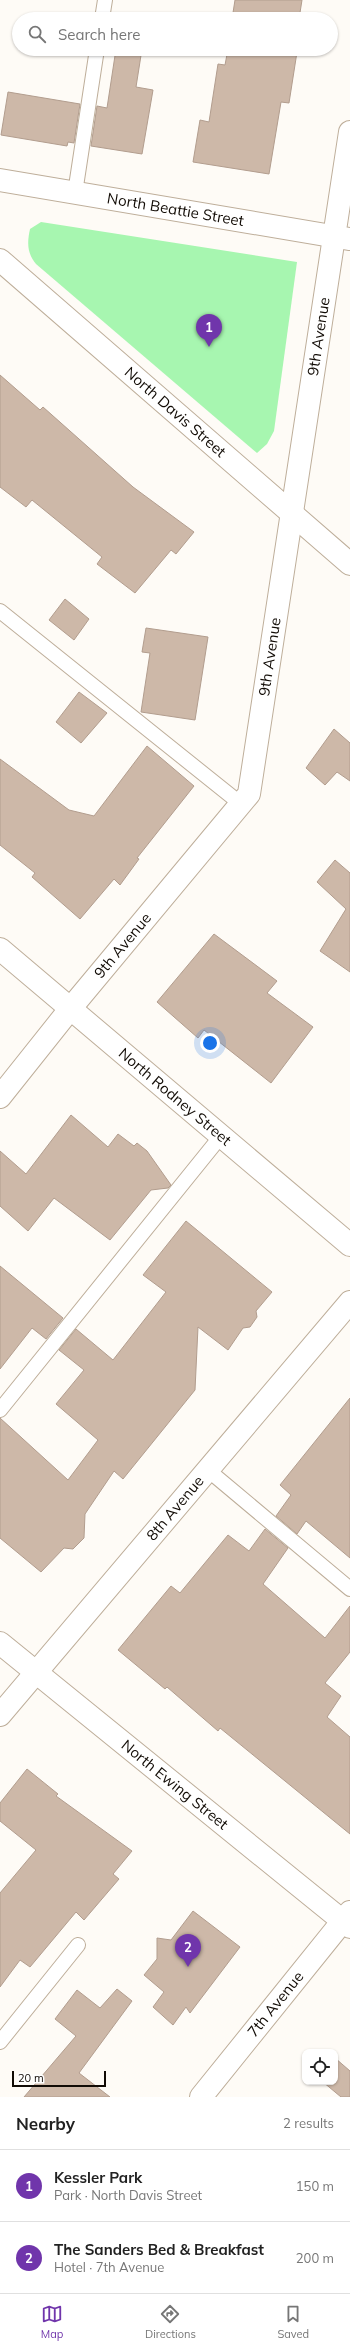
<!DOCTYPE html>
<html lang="en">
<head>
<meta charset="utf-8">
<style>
  :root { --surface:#fff; --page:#f6f6f6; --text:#222; --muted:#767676; --line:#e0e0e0; --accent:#7035ab }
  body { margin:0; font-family:Mulish,sans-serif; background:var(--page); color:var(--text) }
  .controls { position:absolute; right:12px; bottom:12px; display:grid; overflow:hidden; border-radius:8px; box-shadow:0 1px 3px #0004 }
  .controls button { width:36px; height:36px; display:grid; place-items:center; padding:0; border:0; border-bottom:1px solid var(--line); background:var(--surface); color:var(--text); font:20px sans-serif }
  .scale { position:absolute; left:12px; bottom:10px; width:94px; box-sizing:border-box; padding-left:4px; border:2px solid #110b05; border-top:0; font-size:11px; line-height:14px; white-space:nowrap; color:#110b05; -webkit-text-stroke:3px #fff; paint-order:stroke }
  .you { position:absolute; left:210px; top:1043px; width:14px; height:14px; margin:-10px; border:3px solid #fff; border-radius:50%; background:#1a73e8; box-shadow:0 0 0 6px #1a73e833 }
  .badge { display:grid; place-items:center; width:26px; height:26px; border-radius:50%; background:var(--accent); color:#fff; font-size:13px; font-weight:700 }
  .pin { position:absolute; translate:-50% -33px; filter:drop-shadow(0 1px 2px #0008) }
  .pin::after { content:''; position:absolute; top:21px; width:14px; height:12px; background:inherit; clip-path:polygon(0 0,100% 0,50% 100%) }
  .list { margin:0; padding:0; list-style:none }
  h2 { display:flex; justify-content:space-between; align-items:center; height:52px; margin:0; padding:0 16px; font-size:17px }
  h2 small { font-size:13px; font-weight:400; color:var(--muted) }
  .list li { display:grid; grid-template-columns:26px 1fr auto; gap:12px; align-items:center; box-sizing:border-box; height:72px; padding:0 16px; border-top:1px solid var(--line) }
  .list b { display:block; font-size:15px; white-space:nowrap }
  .list p { margin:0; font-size:13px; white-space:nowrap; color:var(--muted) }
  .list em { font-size:13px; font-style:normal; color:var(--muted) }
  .icon { flex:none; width:22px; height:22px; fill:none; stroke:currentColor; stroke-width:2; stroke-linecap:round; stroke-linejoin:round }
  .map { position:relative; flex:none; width:350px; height:2097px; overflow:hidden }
  .search { position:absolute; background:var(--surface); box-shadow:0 1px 3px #0004; left:12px; right:12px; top:12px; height:44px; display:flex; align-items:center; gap:10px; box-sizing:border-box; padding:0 14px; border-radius:22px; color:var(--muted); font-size:15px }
  .sheet { height:196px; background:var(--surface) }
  nav { display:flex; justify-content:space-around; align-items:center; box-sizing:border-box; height:56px; border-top:1px solid var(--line); background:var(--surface); font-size:11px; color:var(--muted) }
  nav a { display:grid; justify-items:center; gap:2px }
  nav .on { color:var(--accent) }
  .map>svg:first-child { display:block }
</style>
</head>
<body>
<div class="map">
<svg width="350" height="2097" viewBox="0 0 350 2097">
  <rect width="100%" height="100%" fill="#fefbf6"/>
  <path fill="#a7f6b0" d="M41 222 297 262 274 431 267 444 257 453 36 264C27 253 27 243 30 229Z"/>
  <g fill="#cdb8a8" stroke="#b29d8e">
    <polygon points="235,0 302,0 299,19 232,19"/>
    <polygon points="116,49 142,49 136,87 153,90 142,154 91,146 97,106 107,108"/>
    <polygon points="228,49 294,49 294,51 297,52 289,103 281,102 269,174 193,162 200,120 209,122 218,64 225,65"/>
    <polygon points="8,92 80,104 74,143 68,142 67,146 1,135"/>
    <polygon points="0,375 40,410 43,407 133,487 194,532 176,554 171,550 135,593 97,564 102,557 32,500 26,507 0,487"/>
    <polygon points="65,599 89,619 74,640 49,620"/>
    <polygon points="146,628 208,637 195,720 141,712 150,653 142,652"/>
    <polygon points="79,692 107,713 81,743 56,722"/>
    <polygon points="334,729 350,743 350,781 337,772 325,785 306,768"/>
    <polygon points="147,746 194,786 137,858 139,859 120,885 114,879 80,919 32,877 35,873 0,845 0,759 69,810 94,816"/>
    <polygon points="335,860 350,873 350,972 320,951 346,909 317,882"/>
    <polygon points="214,934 277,981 267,993 313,1027 271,1083 204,1030 198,1038 157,1002"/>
    <polygon points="71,1115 108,1147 118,1134 134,1146 137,1143 147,1151 171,1185 168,1188 151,1190 110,1240 54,1198 28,1231 0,1206 0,1151 26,1174"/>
    <polygon points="186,1221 272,1292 256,1311 257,1317 250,1327 243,1328 228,1350 198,1327 195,1390 123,1479 114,1471 85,1514 84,1538 73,1549 64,1548 41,1572 0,1538 0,1418 68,1480 98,1440 56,1404 84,1370 59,1350 76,1329 113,1360 166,1292 143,1275"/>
    <polygon points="0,1266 63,1318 46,1339 32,1328 0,1369"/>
    <polygon points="350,1398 350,1558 306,1521 297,1534 276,1516 291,1495 280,1485"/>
    <polygon points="265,1529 288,1548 263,1584 325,1638 350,1606 350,1652 325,1683 341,1696 327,1717 350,1737 350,1834 220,1728 218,1731 167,1687 165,1689 118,1650 171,1586 180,1593 228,1535 249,1551"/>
    <polygon points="27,1769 58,1794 56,1796 132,1851 113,1874 119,1879 84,1920 76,1912 30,1967 20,1960 0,1987 0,1893 36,1850 0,1821 0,1803"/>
    <polygon points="193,1911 240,1947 190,2013 186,2007 173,2025 153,2007 164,1992 144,1975 157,1959 157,1938 171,1940"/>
    <polygon points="117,1989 132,2001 79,2073 110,2097 24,2097 76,2036 55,2019 77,1990 100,2008"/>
    <polygon points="335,2058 350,2071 350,2097 341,2097 323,2082 335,2082"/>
  </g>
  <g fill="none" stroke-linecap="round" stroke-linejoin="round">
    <defs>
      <g id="lane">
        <polyline points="102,19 105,0"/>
        <polyline points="75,193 97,49"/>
        <polyline points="0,611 241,804"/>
        <polyline points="0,1410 221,1136"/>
        <polyline points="208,1470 350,1589"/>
        <polyline points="0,2042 78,1945"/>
      </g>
      <g id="street">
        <path id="s1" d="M0 180 349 239"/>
        <path id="s2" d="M0 260 350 564"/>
        <path id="s3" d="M0 1097 70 1009 249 794 350 132"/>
        <path id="s4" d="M0 1643 350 1927"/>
        <path id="s5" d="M0 1715 350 1302"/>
        <path id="s6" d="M201 2097 350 1912"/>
      </g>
      <g id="secondary">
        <path id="s7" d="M0 949 350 1245"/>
      </g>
    </defs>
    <use href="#lane" stroke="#beae9a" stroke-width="16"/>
    <use href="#street" stroke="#beae9a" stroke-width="24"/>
    <use href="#secondary" stroke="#beae9a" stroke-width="24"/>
    <use href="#lane" stroke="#fff" stroke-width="14"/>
    <use href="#street" stroke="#fff" stroke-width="22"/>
    <use href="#secondary" stroke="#fff" stroke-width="22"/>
  </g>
  <g text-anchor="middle" stroke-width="4" stroke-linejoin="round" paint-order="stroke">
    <g font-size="15" fill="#110b05" stroke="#fff">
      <text dy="5" stroke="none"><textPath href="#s1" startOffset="178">North Beattie Street</textPath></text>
      <text dy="5" stroke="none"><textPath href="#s3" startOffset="855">9th Avenue</textPath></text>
      <text dy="5" stroke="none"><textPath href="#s2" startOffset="232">North Davis Street</textPath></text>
      <text dy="5" stroke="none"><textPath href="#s3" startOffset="531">9th Avenue</textPath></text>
      <text dy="5" stroke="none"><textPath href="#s3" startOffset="195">9th Avenue</textPath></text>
      <text dy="5" stroke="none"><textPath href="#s7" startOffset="229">North Rodney Street</textPath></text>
      <text dy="5" stroke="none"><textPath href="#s5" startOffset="271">8th Avenue</textPath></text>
      <text dy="5" stroke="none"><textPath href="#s4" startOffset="225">North Ewing Street</textPath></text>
      <text dy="5" stroke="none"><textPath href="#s6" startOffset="119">7th Avenue</textPath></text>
    </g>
  </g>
</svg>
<div class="controls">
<button><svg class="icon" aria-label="locate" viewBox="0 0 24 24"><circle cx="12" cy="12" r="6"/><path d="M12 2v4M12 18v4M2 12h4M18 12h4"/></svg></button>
</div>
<div class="scale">20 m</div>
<div class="you"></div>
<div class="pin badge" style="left:209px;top:347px">1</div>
<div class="pin badge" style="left:188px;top:1967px">2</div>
<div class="search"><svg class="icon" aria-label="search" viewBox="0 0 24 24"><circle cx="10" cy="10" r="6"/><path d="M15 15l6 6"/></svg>Search here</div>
</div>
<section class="sheet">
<h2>Nearby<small>2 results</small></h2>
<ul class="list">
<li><span class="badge">1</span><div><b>Kessler Park</b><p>Park · North Davis Street</p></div><em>150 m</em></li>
<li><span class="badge">2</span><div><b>The Sanders Bed &amp; Breakfast</b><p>Hotel · 7th Avenue</p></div><em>200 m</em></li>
</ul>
</section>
<nav>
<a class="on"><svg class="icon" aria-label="map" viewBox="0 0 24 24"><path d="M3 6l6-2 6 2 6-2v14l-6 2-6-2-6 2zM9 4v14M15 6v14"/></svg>Map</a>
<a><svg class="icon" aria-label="directions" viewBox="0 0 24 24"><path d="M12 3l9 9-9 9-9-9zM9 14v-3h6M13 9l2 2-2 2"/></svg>Directions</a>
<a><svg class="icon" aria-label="saved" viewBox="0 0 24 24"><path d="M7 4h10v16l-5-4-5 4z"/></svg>Saved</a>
</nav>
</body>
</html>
